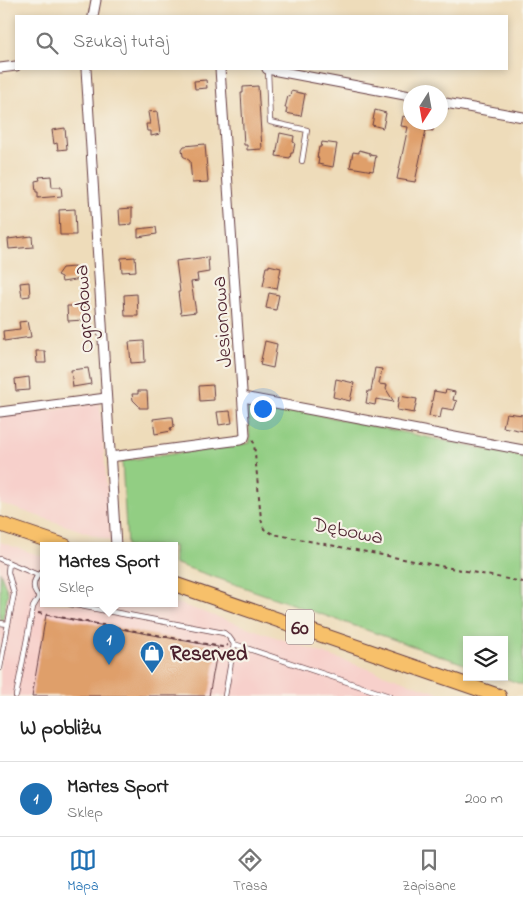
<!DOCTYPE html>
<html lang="pl">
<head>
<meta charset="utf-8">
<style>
  :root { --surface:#fff; --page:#f6f6f6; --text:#222; --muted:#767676; --line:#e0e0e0; --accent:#1f6fb2 }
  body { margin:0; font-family:"Indie Flower",sans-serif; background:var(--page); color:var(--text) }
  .controls { position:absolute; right:15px; bottom:15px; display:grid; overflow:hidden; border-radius:0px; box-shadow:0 2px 8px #0003 }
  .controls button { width:45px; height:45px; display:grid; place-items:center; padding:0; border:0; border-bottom:1px solid var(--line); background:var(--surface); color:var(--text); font:25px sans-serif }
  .compass { position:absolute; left:403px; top:85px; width:45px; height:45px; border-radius:50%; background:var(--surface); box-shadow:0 2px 8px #0003; rotate:191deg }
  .you { position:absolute; left:262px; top:408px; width:18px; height:18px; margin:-12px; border:4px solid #fff; border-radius:50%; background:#1a73e8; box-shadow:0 0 0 8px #1a73e833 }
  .badge { display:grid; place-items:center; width:32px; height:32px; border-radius:50%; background:var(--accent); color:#fff; font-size:16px; font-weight:700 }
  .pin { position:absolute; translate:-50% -41px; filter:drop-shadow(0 1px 2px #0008) }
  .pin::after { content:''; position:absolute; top:26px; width:18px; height:15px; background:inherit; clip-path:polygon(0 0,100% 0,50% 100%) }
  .popup { position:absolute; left:40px; top:542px; width:138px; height:65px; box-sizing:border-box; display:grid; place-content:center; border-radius:0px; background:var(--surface); filter:drop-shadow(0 1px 4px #0005); font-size:16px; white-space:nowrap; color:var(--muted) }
  .popup b { font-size:19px; color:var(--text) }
  .popup::after { content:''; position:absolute; left:50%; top:100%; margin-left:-10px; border:10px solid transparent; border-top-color:var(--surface) }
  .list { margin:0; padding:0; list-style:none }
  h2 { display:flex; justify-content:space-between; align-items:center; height:65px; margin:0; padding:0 20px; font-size:21px }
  h2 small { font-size:16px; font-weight:400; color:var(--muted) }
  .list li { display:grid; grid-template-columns:32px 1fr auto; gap:15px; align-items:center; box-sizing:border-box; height:75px; padding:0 20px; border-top:1px solid var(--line) }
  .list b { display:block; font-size:19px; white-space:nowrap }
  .list p { margin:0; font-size:16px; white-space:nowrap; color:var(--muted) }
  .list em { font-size:16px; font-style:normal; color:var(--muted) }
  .icon { flex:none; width:28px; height:28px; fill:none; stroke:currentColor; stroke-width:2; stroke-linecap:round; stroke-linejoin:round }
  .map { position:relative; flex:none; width:523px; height:696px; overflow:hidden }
  .search { position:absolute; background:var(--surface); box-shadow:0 2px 8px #0003; left:15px; right:15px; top:15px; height:55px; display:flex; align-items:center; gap:12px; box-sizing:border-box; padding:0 18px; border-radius:0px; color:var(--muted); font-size:19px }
  .sheet { height:140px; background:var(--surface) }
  nav { display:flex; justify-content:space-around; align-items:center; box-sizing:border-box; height:70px; border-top:1px solid var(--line); background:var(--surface); font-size:14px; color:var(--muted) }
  nav a { display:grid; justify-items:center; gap:2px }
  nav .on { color:var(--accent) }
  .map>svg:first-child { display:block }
</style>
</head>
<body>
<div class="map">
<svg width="523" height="696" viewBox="0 0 523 696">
  <rect width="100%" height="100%" fill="#f7f3e8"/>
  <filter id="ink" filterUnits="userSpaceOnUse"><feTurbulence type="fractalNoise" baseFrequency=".02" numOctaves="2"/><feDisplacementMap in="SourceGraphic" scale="10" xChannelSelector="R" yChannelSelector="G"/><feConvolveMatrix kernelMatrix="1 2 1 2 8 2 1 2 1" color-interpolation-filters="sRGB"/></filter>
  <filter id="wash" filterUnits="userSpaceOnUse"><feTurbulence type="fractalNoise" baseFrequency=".0096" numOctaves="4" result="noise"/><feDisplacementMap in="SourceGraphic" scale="20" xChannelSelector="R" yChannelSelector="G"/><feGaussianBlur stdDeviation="1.12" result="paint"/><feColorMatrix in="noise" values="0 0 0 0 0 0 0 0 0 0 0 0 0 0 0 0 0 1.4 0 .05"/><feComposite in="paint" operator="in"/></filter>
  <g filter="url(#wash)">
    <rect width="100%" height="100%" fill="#eedcba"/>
    <g fill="#f7d0cb">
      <polygon points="100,403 111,541 0,503 0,417"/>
      <polygon points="0,542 44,557 44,604 174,604 174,602 447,696 0,696"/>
    </g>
    <g fill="#92ce83" stroke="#6e7657">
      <polygon points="247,400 523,457 523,685 502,677 504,677 504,640 467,640 467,665 174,563 174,546 127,546 122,461 250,443"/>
      <polygon points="0,571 8,593 3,619 0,621"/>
    </g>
    <g id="blocks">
      <g fill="#df9f6a">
        <polygon points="206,80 207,88 195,89 194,81"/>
        <polygon points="258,86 262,149 247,150 247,145 244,145 241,93 243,93 243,87"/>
        <polygon points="291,91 305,94 301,116 286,113 287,108 285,108 288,96 290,97"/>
        <polygon points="375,110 386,113 383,128 372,125"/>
        <polygon points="157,111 160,134 151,136 151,131 147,131 146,124 150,124 148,112"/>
        <polygon points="403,116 410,118 410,122 434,122 433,131 426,130 415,182 397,179 408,127 401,126"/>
        <polygon points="65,128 67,149 58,150 57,143 54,144 52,130"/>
        <polygon points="280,133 294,136 293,142 295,143 293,153 291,153 290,158 276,156"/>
        <polygon points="322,142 337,144 333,167 318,164 319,158 317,158 319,147 321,147"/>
        <polygon points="205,144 208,182 192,183 190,161 183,156 182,149 184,146"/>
        <polygon points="359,150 370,153 370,155 376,156 373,171 350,167 353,152 359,153"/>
        <polygon points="51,176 52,187 61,187 62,196 38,198 38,192 36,192 35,181 40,180 39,177"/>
        <polygon points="132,208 132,224 120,225 119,209"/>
        <polygon points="75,209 76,235 60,235 59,210"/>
        <polygon points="156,227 157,234 138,237 138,229"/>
        <polygon points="32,236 33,247 9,249 8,239"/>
        <polygon points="135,257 136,271 122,272 121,258"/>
        <polygon points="208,257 209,272 197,274 198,281 191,282 196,312 181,314 178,292 180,292 176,261"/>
        <polygon points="269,265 281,268 277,289 263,286 265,276 264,276 266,267 269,267"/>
        <polygon points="74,267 74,268 79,268 81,279 62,282 61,277 57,275 62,268"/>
        <polygon points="29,282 30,296 22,297 20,283"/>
        <polygon points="269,293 279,295 276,310 266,308"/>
        <polygon points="137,294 138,316 125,316 124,295"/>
        <polygon points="67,306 83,306 84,320 68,321"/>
        <polygon points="28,321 31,337 4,341 3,331 20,329 19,322"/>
        <polygon points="144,341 145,362 131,363 129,342"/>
        <polygon points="265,341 277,344 273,368 260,365"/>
        <polygon points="36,351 45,351 46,363 37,363"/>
        <polygon points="88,368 91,384 73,387 71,370"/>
        <polygon points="375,368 382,369 379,384 387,385 386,389 394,402 376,399 375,405 366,403 368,391 371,391"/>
        <polygon points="29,377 30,390 16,391 15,379"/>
        <polygon points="336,379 354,383 350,401 333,397"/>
        <polygon points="213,385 214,400 200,401 199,386"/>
        <polygon points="446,390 455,392 453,400 457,401 454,410 442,408 440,418 429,416 434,391 445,393"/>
        <polygon points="138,391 147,391 148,408 139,408 139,406 133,400 132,394 138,394"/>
        <polygon points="399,396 417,399 414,413 397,410"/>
        <polygon points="230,411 232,423 219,425 217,412"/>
        <polygon points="506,413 523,415 523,431 503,427"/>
        <polygon points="169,417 173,417 174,427 170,428 171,431 155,434 153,419"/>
        <polygon points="46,615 218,647 209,696 32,696"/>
      </g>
    </g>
  </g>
  <g filter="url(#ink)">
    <use href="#blocks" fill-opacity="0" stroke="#633b40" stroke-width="1"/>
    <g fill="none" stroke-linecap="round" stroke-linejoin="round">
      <defs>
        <g id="lane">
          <polyline points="268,69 270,122 307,130 302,161"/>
          <polyline points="0,559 38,575"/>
          <path d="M44 571C31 578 30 593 44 600"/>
          <polyline points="70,604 224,633 229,637 234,644"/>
          <polyline points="0,623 8,624 14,594 8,572 9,563"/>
          <polyline points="0,668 8,624"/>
          <polyline points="16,696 33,607 39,597"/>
          <polyline points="225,696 234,644 389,696"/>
        </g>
        <g id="street">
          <polyline points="93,16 96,0"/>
          <polyline points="0,68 16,66"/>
          <polyline points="86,69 116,546"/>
          <polyline points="267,69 410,96"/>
          <polyline points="440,102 523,117"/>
          <polyline points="243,397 523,450"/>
          <polyline points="0,412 106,398"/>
          <polyline points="110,457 240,440 244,438 245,435 220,69"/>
        </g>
        <g id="primary">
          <polyline points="0,524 65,546"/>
          <polyline points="174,584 499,696"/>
        </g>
      </defs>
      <use href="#lane" stroke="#633b40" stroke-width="6"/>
      <use href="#street" stroke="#633b40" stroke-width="11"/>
      <use href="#primary" stroke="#633b40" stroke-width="16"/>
      <g stroke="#633b40" stroke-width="2" stroke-dasharray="4 4" stroke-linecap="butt">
        <polyline points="252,440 254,443 261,519 264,529 273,534 523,582"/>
        <polyline points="38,613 222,647 228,645"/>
      </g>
      <use href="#lane" stroke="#fff" stroke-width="4.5"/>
      <use href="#street" stroke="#fff" stroke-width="9"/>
      <use href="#primary" stroke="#f7c06b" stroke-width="14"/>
    </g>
  </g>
  <defs>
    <symbol id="shop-pin" viewBox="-11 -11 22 30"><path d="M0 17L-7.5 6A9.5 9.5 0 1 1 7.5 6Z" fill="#1f6fb2" stroke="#f7f3e8"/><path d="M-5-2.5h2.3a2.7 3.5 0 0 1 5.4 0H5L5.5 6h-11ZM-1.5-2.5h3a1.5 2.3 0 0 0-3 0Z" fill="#fff"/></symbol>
  </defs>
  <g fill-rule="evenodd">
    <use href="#shop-pin" x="138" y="639" width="28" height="38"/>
  </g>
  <g text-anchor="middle" stroke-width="4.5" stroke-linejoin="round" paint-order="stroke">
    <rect fill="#f7f3e8" stroke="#7e5f64" stroke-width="1" x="286" y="609.5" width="28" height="35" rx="4"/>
    <g font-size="20" font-weight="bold" fill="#4a1f2b">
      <text x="300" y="634">60</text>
    </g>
    <g font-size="21" fill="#4a1f2b" stroke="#f7f3e8">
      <text transform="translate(83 309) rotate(-94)" y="7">Ogrodowa</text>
      <text transform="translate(221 322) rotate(-94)" y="7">Jesionowa</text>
      <text transform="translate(348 530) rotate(11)" y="7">Dębowa</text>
    </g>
    <g font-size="21" font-weight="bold" fill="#4a1f2b" stroke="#f7f3e8" text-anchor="start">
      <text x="170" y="660">Reserved</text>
    </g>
  </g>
</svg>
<div class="controls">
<button><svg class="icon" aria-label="layers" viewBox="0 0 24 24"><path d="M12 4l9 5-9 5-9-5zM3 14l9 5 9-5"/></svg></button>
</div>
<svg class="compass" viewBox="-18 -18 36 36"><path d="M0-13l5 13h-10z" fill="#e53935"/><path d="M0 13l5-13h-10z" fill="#767676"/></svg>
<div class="you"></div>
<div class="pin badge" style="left:109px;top:665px">1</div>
<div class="popup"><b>Martes Sport</b>Sklep</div>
<div class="search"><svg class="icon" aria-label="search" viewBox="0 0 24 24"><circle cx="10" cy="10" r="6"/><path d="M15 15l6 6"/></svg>Szukaj tutaj</div>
</div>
<section class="sheet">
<h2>W pobliżu<small></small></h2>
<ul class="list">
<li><span class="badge">1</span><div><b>Martes Sport</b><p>Sklep</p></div><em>200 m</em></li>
</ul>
</section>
<nav>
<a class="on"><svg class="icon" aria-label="map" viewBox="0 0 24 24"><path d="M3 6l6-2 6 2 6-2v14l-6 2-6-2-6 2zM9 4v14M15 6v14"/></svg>Mapa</a>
<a><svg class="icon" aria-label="directions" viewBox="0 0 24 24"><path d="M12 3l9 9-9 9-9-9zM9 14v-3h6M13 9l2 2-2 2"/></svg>Trasa</a>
<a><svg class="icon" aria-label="saved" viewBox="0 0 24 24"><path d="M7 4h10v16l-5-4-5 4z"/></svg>Zapisane</a>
</nav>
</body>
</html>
